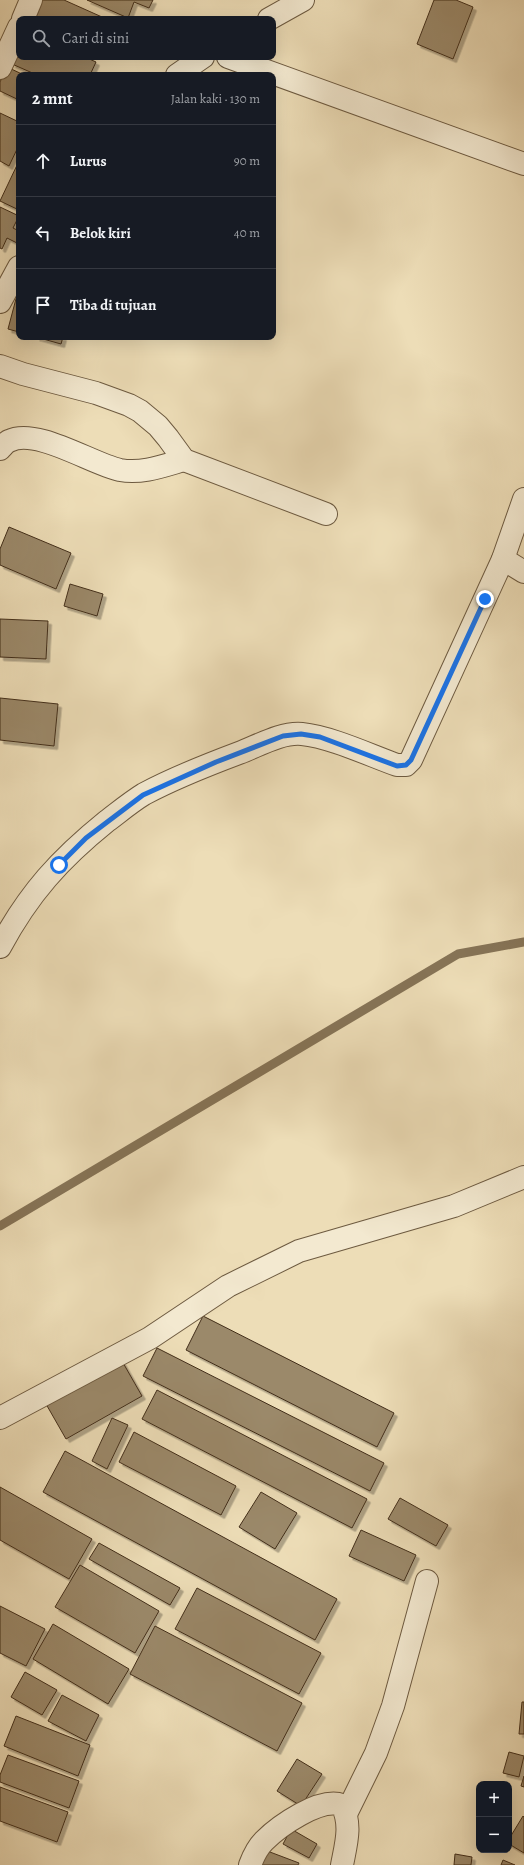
<!DOCTYPE html>
<html lang="id">
<head>
<meta charset="utf-8">
<style>
  :root { --surface:#171b24; --page:#242831; --text:#f1f3f6; --muted:#9ea1a6; --line:#363941 }
  body { margin:0; font-family:Alegreya,serif; background:var(--page); color:var(--text) }
  .controls { position:absolute; right:12px; bottom:12px; display:grid; overflow:hidden; border-radius:8px; box-shadow:0 4px 16px #0002 }
  .controls button { width:36px; height:36px; display:grid; place-items:center; padding:0; border:0; border-bottom:1px solid var(--line); background:var(--surface); color:var(--text); font:20px sans-serif }
  .stop { position:absolute; width:12px; height:12px; margin:-9px; border:3px solid #1a73e8; border-radius:50%; background:#fff }
  .stop.end { background:#1a73e8; border-color:#fff; box-shadow:0 1px 4px #0008 }
  .list { margin:0; padding:0; list-style:none }
  h2 { display:flex; justify-content:space-between; align-items:center; height:52px; margin:0; padding:0 16px; font-size:17px }
  h2 small { font-size:13px; font-weight:400; color:var(--muted) }
  .list li { display:grid; grid-template-columns:26px 1fr auto; gap:12px; align-items:center; box-sizing:border-box; height:72px; padding:0 16px; border-top:1px solid var(--line) }
  .list b { display:block; font-size:15px; white-space:nowrap }
  .list em { font-size:13px; font-style:normal; color:var(--muted) }
  .icon { flex:none; width:22px; height:22px; fill:none; stroke:currentColor; stroke-width:2; stroke-linecap:round; stroke-linejoin:round }
  .map { position:relative; flex:none; width:524px; height:1865px; overflow:hidden }
  .search { position:absolute; background:var(--surface); box-shadow:0 4px 16px #0002; left:16px; top:16px; width:260px; height:44px; display:flex; align-items:center; gap:10px; box-sizing:border-box; padding:0 14px; border-radius:8px; color:var(--muted); font-size:15px }
  .panel { position:absolute; background:var(--surface); box-shadow:0 4px 16px #0002; left:16px; top:72px; width:260px; height:268px; border-radius:8px }
  .map>svg:first-child { display:block }
</style>
</head>
<body>
<div class="map">
<svg width="524" height="1865" viewBox="0 0 524 1865">
  <defs>
    <filter id="shadow"><feDropShadow dx="3.5" dy="3.5" stdDeviation="0" flood-color="#0004"/></filter>
  </defs>
  <rect width="100%" height="100%" fill="#edddb7"/>
  <filter id="stains"><feTurbulence type="fractalNoise" baseFrequency=".005" numOctaves="4"/><feColorMatrix values="0 0 0 0 .2 0 0 0 0 .09 0 0 0 0 .02 0 0 0 .5 -.17"/></filter>
  <radialGradient id="worn" r=".72"><stop offset=".6" stop-color="#630" stop-opacity="0"/><stop offset="1" stop-color="#630" stop-opacity=".3"/></radialGradient>
  <g fill="none" stroke-linecap="round" stroke-linejoin="round">
    <polyline stroke="#867457" stroke-width="9" points="0,1226 458,954 524,942"/>
  </g>
  <g fill="#9b896b" stroke="#422e19" filter="url(#shadow)">
    <polygon points="42,0 64,0 102,17 101,19 33,19"/>
    <polygon points="87,0 153,0 149,8 134,2 128,18"/>
    <polygon points="434,0 456,0 473,7 453,59 417,44"/>
    <polygon points="19,49 19,57 85,57 96,62 90,75 37,75 12,64"/>
    <polygon points="7,67 24,75 19,75 19,100 0,91 0,82"/>
    <polygon points="0,113 19,122 19,145 9,166 0,161"/>
    <polygon points="18,163 19,163 19,210 0,201"/>
    <polygon points="0,207 19,216 13,228 19,231 19,244 7,238 2,249 0,248"/>
    <polygon points="17,295 19,295 19,332 8,329"/>
    <polygon points="36,337 63,337 61,344"/>
    <polygon points="9,527 71,553 56,589 0,565 0,549"/>
    <polygon points="70,584 103,594 97,616 64,606"/>
    <polygon points="0,619 48,621 46,659 0,657"/>
    <polygon points="0,698 58,704 54,746 0,740"/>
    <polygon points="203,1316 394,1413 377,1447 186,1350"/>
    <polygon points="157,1348 384,1463 370,1491 143,1376"/>
    <polygon points="122,1361 142,1396 66,1439 46,1404"/>
    <polygon points="157,1390 367,1499 352,1528 142,1419"/>
    <polygon points="112,1418 128,1425 107,1469 92,1461"/>
    <polygon points="134,1432 236,1486 221,1515 119,1462"/>
    <polygon points="65,1451 337,1599 315,1640 43,1492"/>
    <polygon points="0,1487 92,1539 69,1579 0,1540"/>
    <polygon points="261,1492 297,1513 275,1549 239,1527"/>
    <polygon points="400,1498 448,1525 436,1546 388,1519"/>
    <polygon points="361,1530 416,1555 404,1581 349,1556"/>
    <polygon points="99,1543 180,1588 170,1605 89,1559"/>
    <polygon points="80,1565 159,1611 135,1653 55,1607"/>
    <polygon points="197,1588 321,1653 299,1694 175,1629"/>
    <polygon points="0,1606 45,1629 26,1666 0,1653"/>
    <polygon points="53,1624 129,1669 108,1704 33,1659"/>
    <polygon points="155,1626 302,1703 277,1751 130,1674"/>
    <polygon points="25,1672 57,1690 42,1715 11,1697"/>
    <polygon points="62,1695 99,1715 86,1741 48,1721"/>
    <polygon points="522,1702 524,1702 524,1734 519,1734"/>
    <polygon points="16,1716 90,1745 78,1776 4,1746"/>
    <polygon points="509,1752 524,1756 519,1777 503,1773"/>
    <polygon points="8,1755 79,1781 69,1808 0,1782 0,1775"/>
    <polygon points="297,1759 322,1774 301,1806 277,1791"/>
    <polygon points="524,1776 524,1787 521,1786"/>
    <polygon points="0,1787 68,1812 57,1842 0,1821"/>
    <polygon points="523,1816 524,1817 524,1853 509,1844 509,1839"/>
    <polygon points="291,1829 317,1844 309,1858 283,1844"/>
    <polygon points="262,1849 299,1863 298,1865 256,1865"/>
    <polygon points="455,1854 472,1857 471,1865 454,1865"/>
    <polygon points="503,1860 515,1865 501,1865"/>
  </g>
  <g fill="none" stroke-linecap="round" stroke-linejoin="round">
    <defs>
      <g id="minor">
        <polyline points="23,19 31,0"/>
        <polyline points="269,19 303,0"/>
        <polyline points="228,57 524,164"/>
        <polyline points="0,68 19,27"/>
        <polyline points="177,75 203,57"/>
        <polyline points="0,302 19,267"/>
        <polyline points="0,366 23,374 96,393 129,405 140,411 158,426 168,438 184,460 326,514"/>
        <path d="M0 449C3 446 6 442 9 441 36 427 92 464 120 470 142 474 163 466 184 460"/>
        <polyline points="503,559 524,572"/>
        <path d="M0 947C29 893 60 859 107 821 119 812 131 802 144 794 174 778 207 765 239 753 258 746 281 732 302 734 331 737 369 755 397 765H406L411 760 503 559 524 499"/>
        <polyline points="0,1418 150,1338 228,1286 299,1251 454,1206 524,1177"/>
        <polyline points="346,1814 376,1753 393,1706 427,1581"/>
        <path d="M250 1865C253 1857 257 1848 264 1841 279 1826 320 1797 342 1805 352 1825 346 1844 342 1865"/>
      </g>
    </defs>
    <use href="#minor" stroke="#6d5a40" stroke-width="24"/>
    <use href="#minor" stroke="#f3e9d0" stroke-width="22"/>
  </g>
  <g fill="none" stroke-linecap="round" stroke-linejoin="round">
    <polyline stroke="#1a73e8" stroke-width="5" points="59,865 86,838 143,795 216,762 283,736 301,734 320,737 397,766 406,765 411,760 485,599"/>
  </g>
  <rect width="100%" height="100%" filter="url(#stains)"/>
  <rect width="100%" height="100%" fill="url(#worn)"/>
</svg>
<div class="controls">
<button>+</button>
<button>−</button>
</div>
<div class="stop" style="left:59px;top:865px"></div>
<div class="stop end" style="left:485px;top:599px"></div>
<div class="search"><svg class="icon" aria-label="search" viewBox="0 0 24 24"><circle cx="10" cy="10" r="6"/><path d="M15 15l6 6"/></svg>Cari di sini</div>
<section class="panel">
<h2>2 mnt<small>Jalan kaki · 130 m</small></h2>
<ul class="list">
<li><svg class="icon" aria-label="ahead" viewBox="0 0 24 24"><path d="M12 20V5M6 11l6-6 6 6"/></svg><div><b>Lurus</b></div><em>90 m</em></li>
<li><svg class="icon" aria-label="left" viewBox="0 0 24 24"><path d="M17 20v-9H6M10 6l-5 5 5 5"/></svg><div><b>Belok kiri</b></div><em>40 m</em></li>
<li><svg class="icon" aria-label="arrive" viewBox="0 0 24 24"><path d="M6 21V4h12l-3 4 3 4H6"/></svg><div><b>Tiba di tujuan</b></div></li>
</ul>
</section>
</div>
</body>
</html>
